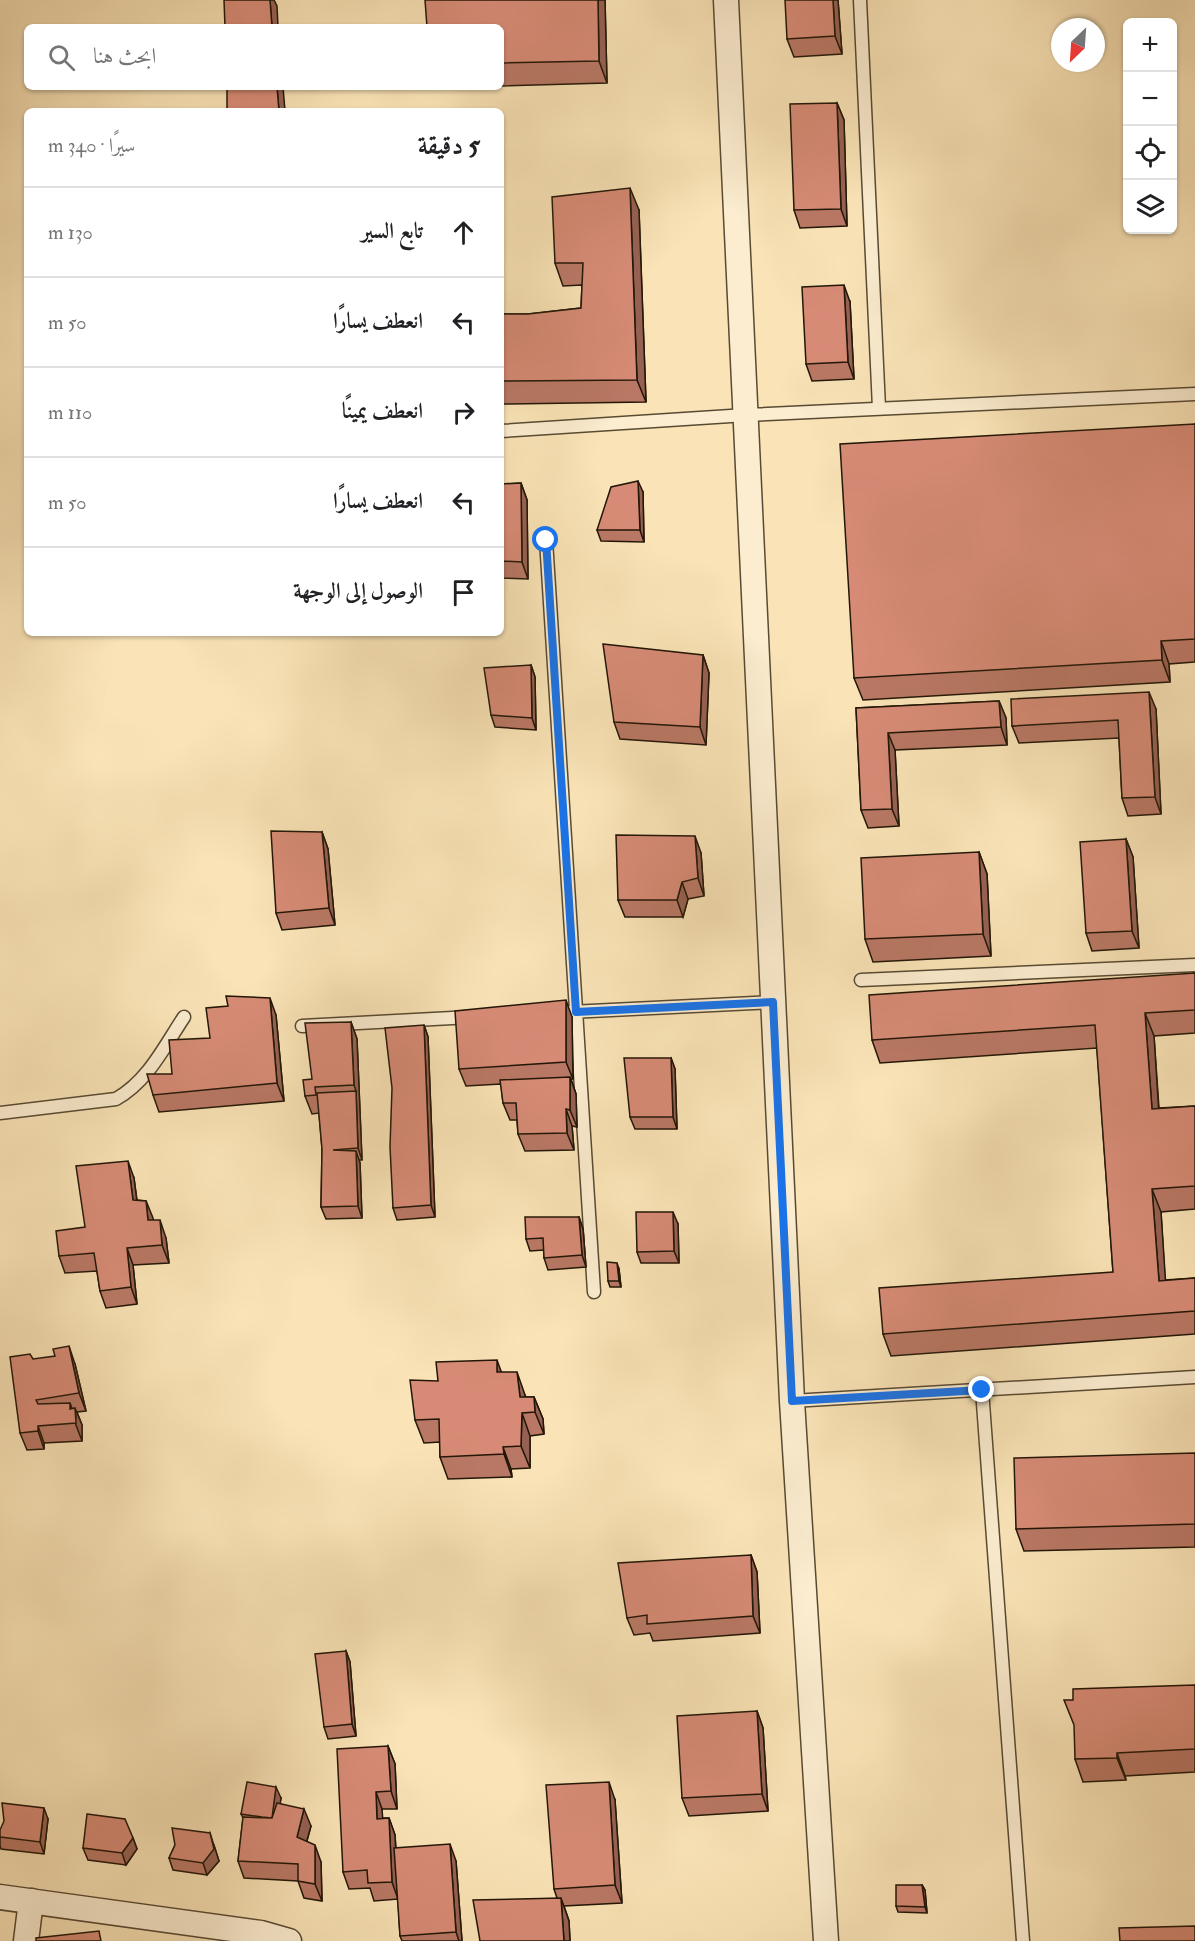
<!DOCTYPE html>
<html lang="ar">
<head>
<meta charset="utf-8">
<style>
  :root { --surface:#fff; --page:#f2f2f2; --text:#202124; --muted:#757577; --line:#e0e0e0 }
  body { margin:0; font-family:"IM FELL Double Pica",Amiri,serif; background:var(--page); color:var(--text); direction:rtl }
  .controls { position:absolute; right:18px; top:18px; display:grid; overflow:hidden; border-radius:9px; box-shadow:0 2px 4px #0004 }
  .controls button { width:54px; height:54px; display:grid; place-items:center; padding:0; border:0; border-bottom:2px solid var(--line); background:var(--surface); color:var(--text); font:30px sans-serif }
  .compass { position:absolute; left:1051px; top:18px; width:54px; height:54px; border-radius:50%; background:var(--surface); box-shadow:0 2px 4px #0004; rotate:205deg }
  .stop { position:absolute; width:18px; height:18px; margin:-14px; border:4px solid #1a73e8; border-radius:50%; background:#fff }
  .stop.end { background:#1a73e8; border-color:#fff; box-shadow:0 2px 6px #0008 }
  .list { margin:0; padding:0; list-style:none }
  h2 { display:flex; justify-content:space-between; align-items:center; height:78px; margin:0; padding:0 24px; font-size:26px }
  h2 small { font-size:20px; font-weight:400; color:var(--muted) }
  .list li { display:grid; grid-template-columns:39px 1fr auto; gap:18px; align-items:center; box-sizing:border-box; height:90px; padding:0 24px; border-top:2px solid var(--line) }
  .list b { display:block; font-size:22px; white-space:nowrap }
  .list em { font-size:20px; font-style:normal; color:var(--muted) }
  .icon { flex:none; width:33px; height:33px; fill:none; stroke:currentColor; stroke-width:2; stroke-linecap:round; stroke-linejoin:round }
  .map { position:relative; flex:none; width:1195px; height:1941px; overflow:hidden; direction:ltr }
  .search { position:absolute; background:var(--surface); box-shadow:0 2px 4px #0004; left:24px; top:24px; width:480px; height:66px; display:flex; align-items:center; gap:15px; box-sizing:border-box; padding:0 21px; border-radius:9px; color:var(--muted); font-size:22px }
  .panel { position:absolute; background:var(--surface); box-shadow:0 2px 4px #0004; left:24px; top:108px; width:480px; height:528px; border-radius:9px; direction:rtl }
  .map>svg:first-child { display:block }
</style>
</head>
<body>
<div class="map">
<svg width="1195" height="1941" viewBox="0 0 1195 1941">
  <rect width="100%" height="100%" fill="#fae4b7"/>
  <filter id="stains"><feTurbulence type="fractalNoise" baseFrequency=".00333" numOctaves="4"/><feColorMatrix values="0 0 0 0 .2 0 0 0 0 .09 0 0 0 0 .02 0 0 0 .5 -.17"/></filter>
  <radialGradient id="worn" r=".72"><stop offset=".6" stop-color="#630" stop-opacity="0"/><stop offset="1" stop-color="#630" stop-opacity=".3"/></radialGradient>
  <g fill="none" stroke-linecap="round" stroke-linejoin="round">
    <defs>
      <g id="service">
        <polyline points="860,0 879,408"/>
        <polyline points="501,431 746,415 1195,394"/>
        <polyline points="546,540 594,1292"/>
        <polyline points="861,980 1195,965"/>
        <polyline points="570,1012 773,1002"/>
        <polyline points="302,1026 471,1017"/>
        <path d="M0 1113 116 1099C148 1081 164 1047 184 1017"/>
        <polyline points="982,1390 1023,1941"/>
        <polyline points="792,1401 1195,1377"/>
      </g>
      <g id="minor">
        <polyline points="726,0 792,1401 826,1941"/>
        <polyline points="0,1897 261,1933 289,1941"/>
        <polyline points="26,1941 31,1901"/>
      </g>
    </defs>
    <use href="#service" stroke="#584a33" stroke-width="15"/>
    <use href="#minor" stroke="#584a33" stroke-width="27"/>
    <use href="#service" stroke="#fcedd0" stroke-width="12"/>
    <use href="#minor" stroke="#fcedd0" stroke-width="24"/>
  </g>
  <g fill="#b97865" stroke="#221607" stroke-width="1.5">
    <polygon points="605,0 607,83 501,86 501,27"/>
    <polygon points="838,0 842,54 794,57 787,39"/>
    <polygon points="837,103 844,120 847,226 800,228 794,210"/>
    <polygon points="639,210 646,402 501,404 501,314 528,314 581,308 582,285 563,286 555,263"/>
    <polygon points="850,302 854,379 812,381 806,364"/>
    <polygon points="1195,424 1195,662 1169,664 1170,682 863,700 854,678"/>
    <polygon points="521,483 527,500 528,579 501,578 501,484"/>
    <polygon points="643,492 644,542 601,541 597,530"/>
    <polygon points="703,655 709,673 706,745 620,739 614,722"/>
    <polygon points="531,665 535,677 536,730 495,727 491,715"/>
    <polygon points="999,701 1006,718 1007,745 895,750 899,826 868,828 861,810 856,708"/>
    <polygon points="1156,709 1161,814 1128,816 1122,798 1119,738 1019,743 1012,726"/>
    <polygon points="322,832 328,849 335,925 282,930 276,913"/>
    <polygon points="1126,839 1133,857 1139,948 1092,951 1086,933"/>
    <polygon points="979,852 987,874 991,956 873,962 865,939"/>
    <polygon points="701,853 704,896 688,899 683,917 625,917 618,900"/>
    <polygon points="1195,973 1195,1033 1154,1036 1159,1108 1195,1106 1195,1209 1161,1212 1165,1280 1195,1278 1195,1334 891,1356 883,1334 1113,1272 1097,1048 880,1063 872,1040"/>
    <polygon points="276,1015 284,1101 159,1112 153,1095 172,1074 210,1038"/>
    <polygon points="572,1017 573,1079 571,1079 576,1094 577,1127 572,1126 574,1150 525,1151 518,1134 517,1120 510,1120 503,1103 501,1084 466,1086 459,1069"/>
    <polygon points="351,1022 357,1039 362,1160 359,1160 360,1163 362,1218 326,1219 321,1207 322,1149 319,1113 312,1114 305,1096 312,1079"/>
    <polygon points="424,1025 428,1037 435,1217 397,1220 393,1208"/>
    <polygon points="671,1058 675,1069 677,1129 635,1129 630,1117"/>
    <polygon points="134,1178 137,1200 146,1201 153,1220 166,1238 169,1263 133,1265 137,1304 106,1308 100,1291 97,1271 65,1273 59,1256"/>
    <polygon points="579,1217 583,1229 586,1267 548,1270 544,1258 544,1250 530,1251 526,1239"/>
    <polygon points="678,1224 679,1263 641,1263 637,1252"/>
    <polygon points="619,1269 621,1287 610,1287 608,1281"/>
    <polygon points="33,1359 75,1364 86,1411 77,1412 82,1425 82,1441 44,1443 44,1449 27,1450 20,1433"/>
    <polygon points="501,1372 525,1395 526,1397 534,1397 543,1419 544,1434 530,1436 530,1468 511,1469 512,1477 448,1479 440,1457 440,1442 424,1443 415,1420 438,1381"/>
    <polygon points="1195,1453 1195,1547 1024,1551 1016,1529"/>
    <polygon points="751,1555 757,1572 760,1633 653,1641 650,1633 634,1635 627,1618"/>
    <polygon points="346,1651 350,1662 356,1736 328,1739 324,1727"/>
    <polygon points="1195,1685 1195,1772 1125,1776 1126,1780 1083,1782 1075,1759"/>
    <polygon points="757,1711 763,1728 768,1811 689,1816 682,1798"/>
    <polygon points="388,1746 395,1764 397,1809 382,1809 382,1818 389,1818 395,1835 396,1848 456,1861 462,1941 402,1941 400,1936 398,1899 374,1901 370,1888 349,1889 343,1872"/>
    <polygon points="281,1798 280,1803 311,1826 307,1841 321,1862 322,1901 304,1898 298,1881 244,1878 238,1861 243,1818 241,1814"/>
    <polygon points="615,1800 622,1903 564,1906 569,1921 570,1941 480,1941 557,1898 554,1889"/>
    <polygon points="48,1819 44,1854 1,1849 0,1846 0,1837"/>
    <polygon points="133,1838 137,1849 126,1865 88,1860 83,1848"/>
    <polygon points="175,1845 214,1845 219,1861 207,1875 173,1870 169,1858"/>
    <polygon points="922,1885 925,1890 927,1913 898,1912 896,1906"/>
  </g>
  <g fill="#966153" stroke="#221607" stroke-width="1.5">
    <polygon points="270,0 274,0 277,6 278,27 272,27"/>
    <polygon points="598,0 605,0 607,83 599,61"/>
    <polygon points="833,0 838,0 842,54 835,36"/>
    <polygon points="277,87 283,87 285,111 279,111"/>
    <polygon points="837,103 844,120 847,226 841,209"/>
    <polygon points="630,188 639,210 646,402 637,380"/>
    <polygon points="844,285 850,302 854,379 848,362"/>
    <polygon points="638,481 643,492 644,542 640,530"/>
    <polygon points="521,483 527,500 528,579 522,562"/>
    <polygon points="1161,641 1169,664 1170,682 1162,660"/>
    <polygon points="703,655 709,673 706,745 700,727"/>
    <polygon points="531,665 535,677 536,730 532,718"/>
    <polygon points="1149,692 1156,709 1161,814 1155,797"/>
    <polygon points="999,701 1006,718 1007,745 1001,727"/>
    <polygon points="888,733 895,750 899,826 892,809"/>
    <polygon points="322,832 328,849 335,925 329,908"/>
    <polygon points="695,836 701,853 704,896 698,878"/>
    <polygon points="1126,839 1133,857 1139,948 1132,931"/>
    <polygon points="979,852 987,874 991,956 983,934"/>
    <polygon points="682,882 688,899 683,917 677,900"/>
    <polygon points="270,998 276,1015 284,1101 277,1083"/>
    <polygon points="566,1000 572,1017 573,1079 566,1062"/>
    <polygon points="1145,1013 1154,1036 1160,1131 1152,1109"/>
    <polygon points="351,1022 357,1039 362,1160 358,1148 356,1091 354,1085"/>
    <polygon points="424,1025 428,1037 435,1217 431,1205"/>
    <polygon points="671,1058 675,1069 677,1129 673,1117"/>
    <polygon points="570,1077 576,1094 577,1127 570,1110"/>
    <polygon points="566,1109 572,1126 574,1150 567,1133"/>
    <polygon points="356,1151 360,1163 362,1218 358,1206"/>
    <polygon points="128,1161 134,1178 139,1218 133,1200"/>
    <polygon points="1152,1189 1161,1212 1167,1303 1159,1281"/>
    <polygon points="146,1201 153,1218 154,1237 148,1220"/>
    <polygon points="673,1212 678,1224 679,1263 674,1251"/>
    <polygon points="579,1217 583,1229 586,1267 582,1255"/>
    <polygon points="160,1220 166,1238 169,1263 162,1245"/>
    <polygon points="127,1248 133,1265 137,1304 131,1287"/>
    <polygon points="617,1263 619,1269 621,1287 619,1281"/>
    <polygon points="69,1346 75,1364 86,1411 79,1393"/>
    <polygon points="497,1360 505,1382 497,1372"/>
    <polygon points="517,1372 525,1395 527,1413 520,1397"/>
    <polygon points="534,1397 543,1419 544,1434 535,1412"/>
    <polygon points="70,1403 76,1419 75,1408 82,1425 82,1441 70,1409"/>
    <polygon points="522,1413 530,1436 530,1468 521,1446"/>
    <polygon points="38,1426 44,1443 44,1449 38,1431"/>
    <polygon points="503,1447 511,1469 512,1477 504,1454"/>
    <polygon points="751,1555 757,1572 760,1633 753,1616"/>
    <polygon points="346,1651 350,1662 356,1736 352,1724"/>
    <polygon points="757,1711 763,1728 768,1811 762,1794"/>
    <polygon points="388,1746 395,1764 397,1809 391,1791"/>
    <polygon points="1117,1753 1125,1776 1126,1780 1117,1758"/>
    <polygon points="609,1782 615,1800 622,1903 615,1885"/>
    <polygon points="276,1787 281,1798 276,1831 271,1819"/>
    <polygon points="376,1792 382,1809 384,1836 377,1819"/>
    <polygon points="44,1808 48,1819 44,1854 40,1842"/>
    <polygon points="304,1809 311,1826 303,1854 297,1837"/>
    <polygon points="389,1818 395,1835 398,1899 392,1882"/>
    <polygon points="210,1833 219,1861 207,1875 203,1863"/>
    <polygon points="133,1838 137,1849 126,1865 122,1853"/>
    <polygon points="450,1844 456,1861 462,1941 459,1941 456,1932"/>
    <polygon points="315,1845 321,1862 322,1901 315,1884"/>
    <polygon points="922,1885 925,1890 927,1913 925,1907"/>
    <polygon points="561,1898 569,1921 570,1941 564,1941"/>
  </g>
  <g fill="#d78b76" stroke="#221607" stroke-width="1.5">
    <polygon points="224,0 270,0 272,27 225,27"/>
    <polygon points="425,0 598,0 599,61 501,63 501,27 427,27"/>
    <polygon points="785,0 833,0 835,36 787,39"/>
    <polygon points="227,87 277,87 279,111 227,111"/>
    <polygon points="837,103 841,209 794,210 790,104"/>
    <polygon points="630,188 637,380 501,381 501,314 528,314 581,308 583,263 555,263 552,197"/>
    <polygon points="844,285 848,362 806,364 802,287"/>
    <polygon points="1195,424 1195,639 1161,641 1162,660 854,678 840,444"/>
    <polygon points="638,481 640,530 597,530 611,487"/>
    <polygon points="521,483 522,562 501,561 501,484"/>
    <polygon points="603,644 703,655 700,727 614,722"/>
    <polygon points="531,665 532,718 491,715 484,668"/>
    <polygon points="1149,692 1155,797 1122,798 1118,720 1012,726 1011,699"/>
    <polygon points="999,701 1001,727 888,733 892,809 861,810 856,708"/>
    <polygon points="271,831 322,832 329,908 276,913"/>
    <polygon points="616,835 695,836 698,878 682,882 677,900 618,900"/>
    <polygon points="1126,839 1132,931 1086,933 1080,842"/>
    <polygon points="979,852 983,934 865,939 861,858"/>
    <polygon points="1195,973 1195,1010 1145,1013 1152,1109 1195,1106 1195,1186 1152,1189 1159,1281 1195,1278 1195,1311 883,1334 879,1288 1113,1272 1095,1025 872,1040 869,995"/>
    <polygon points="226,996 270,998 277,1083 153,1095 147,1074 172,1074 169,1040 210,1038 206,1008 228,1006"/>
    <polygon points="566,1000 566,1062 459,1069 455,1011"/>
    <polygon points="351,1022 354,1085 315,1087 316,1095 305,1096 303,1080 312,1079 305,1023"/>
    <polygon points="424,1025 431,1205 393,1208 390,1147 392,1088 385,1028"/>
    <polygon points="624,1058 671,1058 673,1117 630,1117"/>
    <polygon points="570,1077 570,1110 566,1109 567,1133 518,1134 516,1103 503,1103 500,1080"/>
    <polygon points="356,1091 358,1148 333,1150 356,1151 358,1206 321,1207 322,1149 317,1093"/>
    <polygon points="128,1161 133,1200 146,1201 148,1220 160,1220 162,1245 127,1248 131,1287 100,1291 94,1253 59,1256 56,1231 85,1227 76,1166"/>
    <polygon points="636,1212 673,1212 674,1251 637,1252"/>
    <polygon points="525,1217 579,1217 582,1255 544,1258 543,1238 526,1239"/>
    <polygon points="607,1262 617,1263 619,1281 608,1281"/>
    <polygon points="69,1346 79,1393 36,1400 38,1404 70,1403 70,1409 75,1408 76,1423 38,1426 38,1431 20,1433 10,1357 30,1354 33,1359 55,1356 53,1349"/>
    <polygon points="497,1360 497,1372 517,1372 520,1397 534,1397 535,1412 522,1413 521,1446 503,1447 504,1454 440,1457 439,1419 415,1420 410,1380 438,1381 436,1362"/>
    <polygon points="1195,1453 1195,1524 1016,1529 1014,1458"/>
    <polygon points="751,1555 753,1616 647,1624 647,1615 627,1618 618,1563"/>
    <polygon points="346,1651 352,1724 324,1727 315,1654"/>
    <polygon points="1195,1685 1195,1749 1117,1753 1117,1758 1075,1759 1074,1725 1064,1700 1073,1700 1073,1689"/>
    <polygon points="757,1711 762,1794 682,1798 677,1716"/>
    <polygon points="388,1746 391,1791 376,1792 377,1819 389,1818 392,1882 368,1883 367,1870 343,1872 337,1749"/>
    <polygon points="247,1782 276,1787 272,1818 262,1817 241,1814"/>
    <polygon points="609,1782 615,1885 554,1889 546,1785"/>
    <polygon points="2,1803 44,1808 40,1842 0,1837 0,1830 4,1821"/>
    <polygon points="277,1803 304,1809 297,1837 315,1845 315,1884 298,1881 298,1864 238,1861 243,1817 272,1818"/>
    <polygon points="87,1814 125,1819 133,1838 122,1853 83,1848"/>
    <polygon points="172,1828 210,1833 214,1849 203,1863 169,1858 175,1845"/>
    <polygon points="450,1844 456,1932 400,1936 394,1848"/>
    <polygon points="896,1885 922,1885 925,1907 896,1906"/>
    <polygon points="561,1898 564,1941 480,1941 473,1900"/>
    <polygon points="1195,1926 1195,1941 1120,1941 1119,1928"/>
    <polygon points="99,1931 101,1941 36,1941 36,1938"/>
  </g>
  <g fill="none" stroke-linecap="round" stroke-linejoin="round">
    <polyline stroke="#1a73e8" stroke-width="8" points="546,540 576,1012 773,1002 792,1401 982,1390"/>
  </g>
  <rect width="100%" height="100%" filter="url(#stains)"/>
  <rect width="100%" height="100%" fill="url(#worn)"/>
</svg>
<div class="controls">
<button>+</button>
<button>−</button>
<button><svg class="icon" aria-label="locate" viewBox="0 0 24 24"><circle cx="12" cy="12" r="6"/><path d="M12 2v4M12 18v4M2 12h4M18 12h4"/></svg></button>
<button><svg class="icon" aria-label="layers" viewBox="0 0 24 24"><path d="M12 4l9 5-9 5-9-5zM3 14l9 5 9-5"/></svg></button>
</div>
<svg class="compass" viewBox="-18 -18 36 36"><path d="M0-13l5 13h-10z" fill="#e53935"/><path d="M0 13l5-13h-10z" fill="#757577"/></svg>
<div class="stop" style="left:546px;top:540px"></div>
<div class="stop end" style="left:982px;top:1390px"></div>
<div class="search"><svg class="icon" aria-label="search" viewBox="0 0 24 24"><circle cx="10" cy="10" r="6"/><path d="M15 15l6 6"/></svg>ابحث هنا</div>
<section class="panel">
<h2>5 دقيقة<small>سيرًا · 340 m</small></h2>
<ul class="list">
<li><svg class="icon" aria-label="ahead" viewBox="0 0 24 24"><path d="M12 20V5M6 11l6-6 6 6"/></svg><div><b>تابع السير</b></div><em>130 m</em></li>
<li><svg class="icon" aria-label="left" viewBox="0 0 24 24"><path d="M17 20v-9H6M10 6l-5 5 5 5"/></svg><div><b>انعطف يسارًا</b></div><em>50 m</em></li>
<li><svg class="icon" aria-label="right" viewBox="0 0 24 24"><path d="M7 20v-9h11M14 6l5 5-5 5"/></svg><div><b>انعطف يمينًا</b></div><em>110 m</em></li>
<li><svg class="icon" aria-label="left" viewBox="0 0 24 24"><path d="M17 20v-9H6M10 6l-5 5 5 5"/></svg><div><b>انعطف يسارًا</b></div><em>50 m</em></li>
<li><svg class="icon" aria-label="arrive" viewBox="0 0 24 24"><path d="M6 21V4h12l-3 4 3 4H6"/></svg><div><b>الوصول إلى الوجهة</b></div></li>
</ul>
</section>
</div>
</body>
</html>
